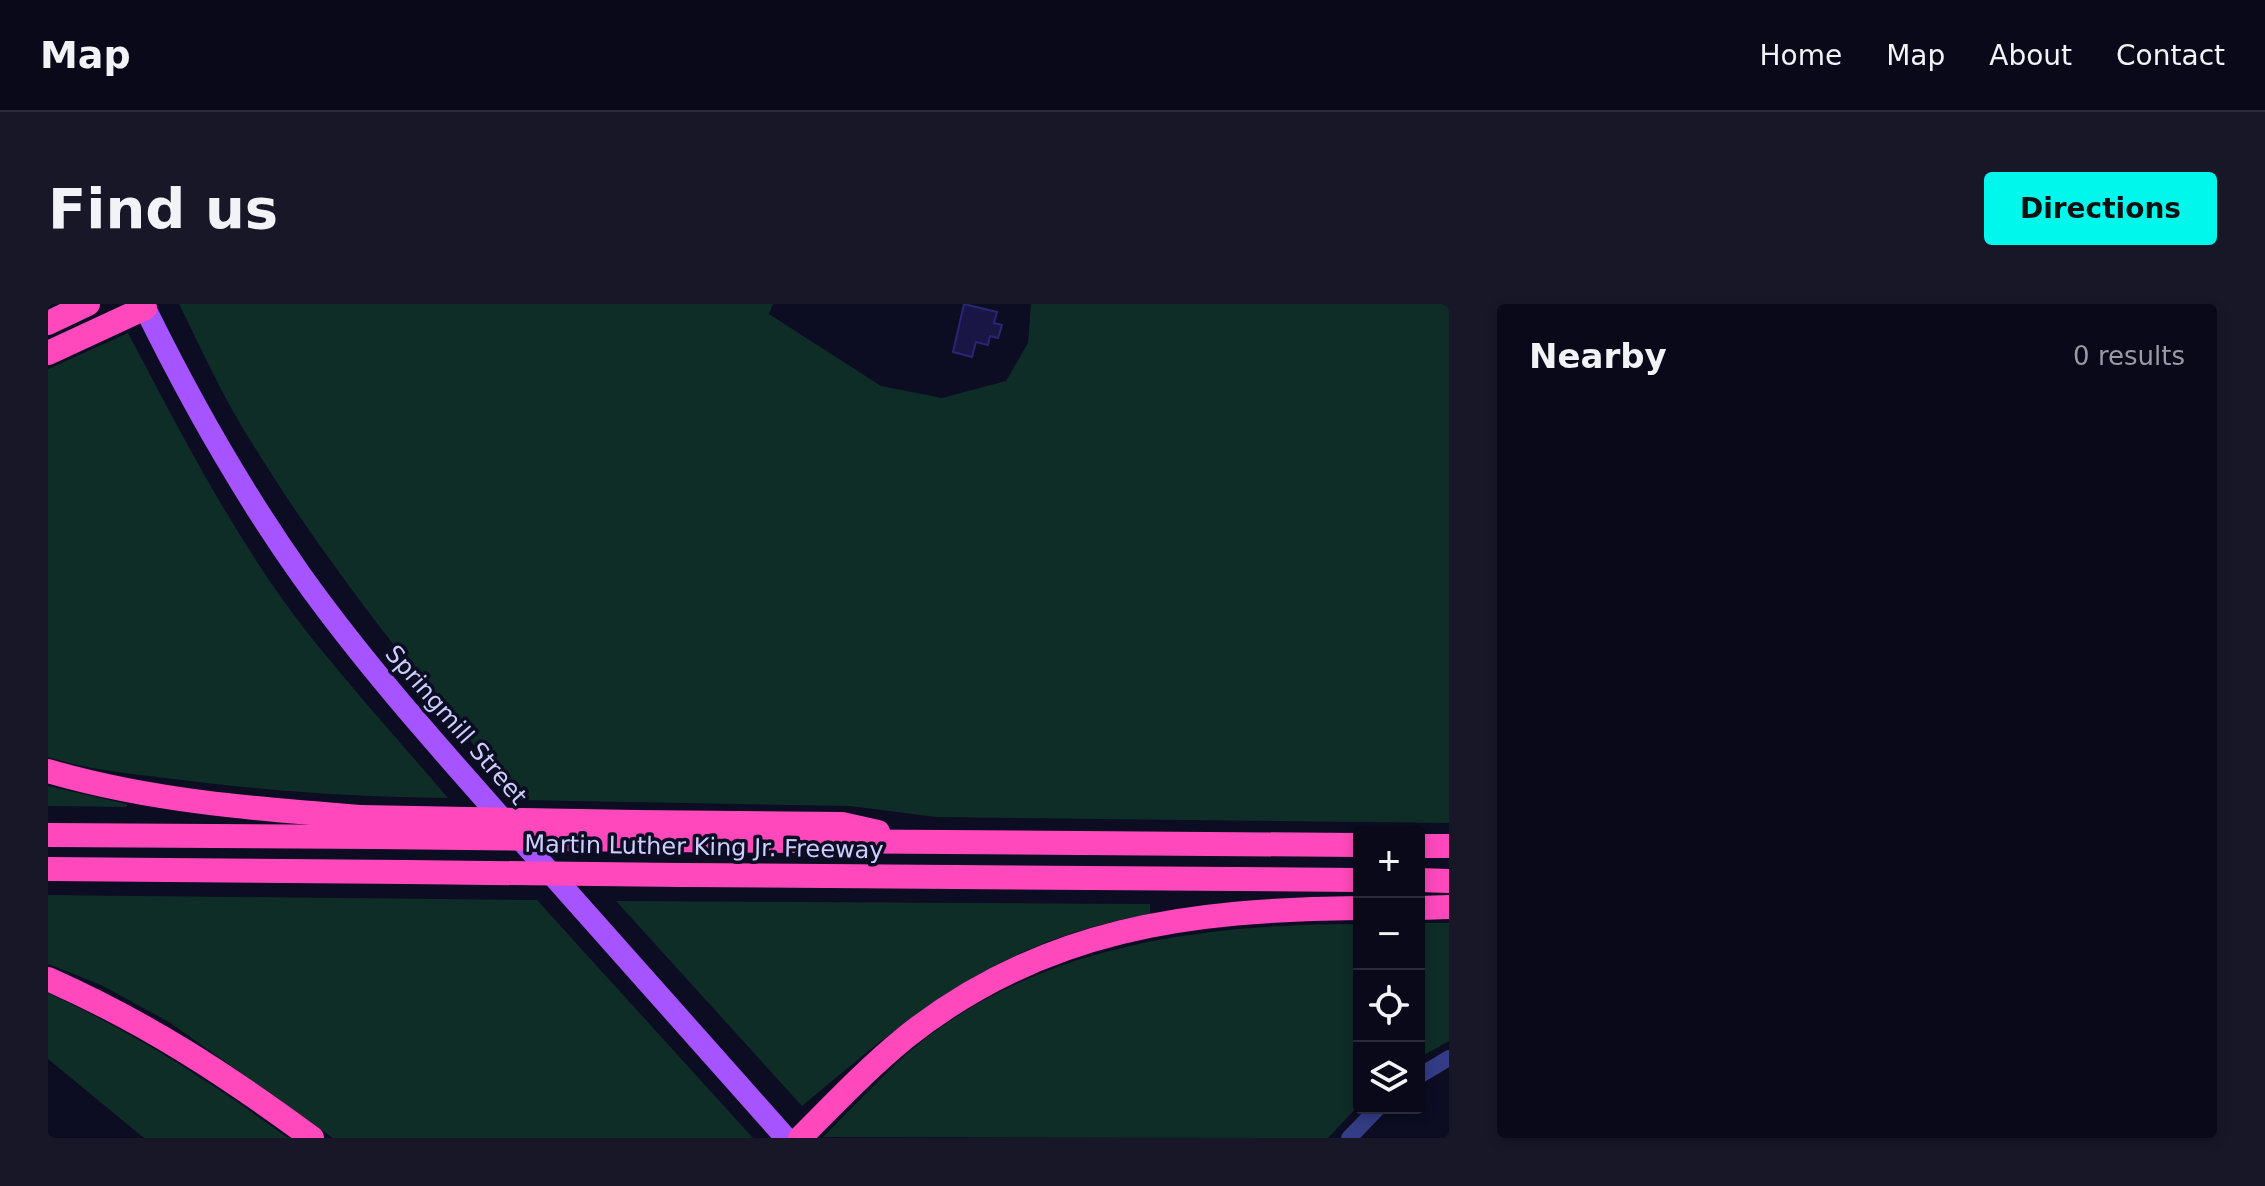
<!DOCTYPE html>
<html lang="en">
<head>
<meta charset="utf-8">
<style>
  :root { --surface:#09091a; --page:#171727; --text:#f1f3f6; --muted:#999aa2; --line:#292a39; --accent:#00f8ec }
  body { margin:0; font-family:"DejaVu Sans",sans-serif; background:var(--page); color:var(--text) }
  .controls { position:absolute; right:24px; bottom:24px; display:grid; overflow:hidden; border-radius:8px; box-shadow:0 4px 12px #0003 }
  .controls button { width:72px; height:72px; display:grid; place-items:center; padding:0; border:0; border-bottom:2px solid var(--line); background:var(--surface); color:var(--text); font:40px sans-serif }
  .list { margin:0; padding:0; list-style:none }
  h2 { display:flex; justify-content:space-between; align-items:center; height:104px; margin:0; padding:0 32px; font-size:34px }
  h2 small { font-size:26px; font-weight:400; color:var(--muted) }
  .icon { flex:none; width:44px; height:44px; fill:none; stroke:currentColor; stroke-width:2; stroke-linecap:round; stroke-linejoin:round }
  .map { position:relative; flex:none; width:1401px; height:834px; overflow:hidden; border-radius:8px }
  header { display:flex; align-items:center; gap:48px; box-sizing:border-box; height:112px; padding:0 40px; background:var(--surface); border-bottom:2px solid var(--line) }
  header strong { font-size:38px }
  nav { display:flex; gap:44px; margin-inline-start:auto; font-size:28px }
  .intro { display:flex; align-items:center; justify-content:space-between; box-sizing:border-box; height:192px; padding:0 48px }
  h1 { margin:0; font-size:56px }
  .button { padding:20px 36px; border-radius:8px; background:var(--accent); color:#111; font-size:28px; font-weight:700 }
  main { display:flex; gap:48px; padding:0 48px }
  aside { flex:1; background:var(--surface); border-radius:8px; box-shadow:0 4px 12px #0003 }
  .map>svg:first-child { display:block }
</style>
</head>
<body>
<header>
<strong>Map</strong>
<nav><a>Home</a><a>Map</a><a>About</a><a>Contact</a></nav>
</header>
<div class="intro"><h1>Find us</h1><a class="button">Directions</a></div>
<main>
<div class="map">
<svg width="1401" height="834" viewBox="0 0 1401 834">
  <rect width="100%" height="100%" fill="#0c0c22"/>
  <g fill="#0e2d27">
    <path d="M131 0H725L721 10 833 82 894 94 958 77 980 39 983 0H1401V519L888 513 802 502 471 496C369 372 267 248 186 109 166 74 149 36 131 0Z"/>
    <path d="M80 29C135 133 189 239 262 332 306 387 354 440 400 494 307 493 218 487 126 475 84 470 41 466 0 453V65Z"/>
    <polygon points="0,482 79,500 79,503 0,502"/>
    <polygon points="0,591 489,596 705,834 285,834 121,718 53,681 0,660"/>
    <path d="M568 597 1102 600V610C952 636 867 707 754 802Z"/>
    <polygon points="1371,619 1401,619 1401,737 1371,754"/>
    <path d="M1311 620V801L1280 834 775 833C801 807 826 780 853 755 979 642 1149 620 1311 620Z"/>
    <path d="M0 689C87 729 163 778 240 834H96L0 755Z"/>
  </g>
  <polygon fill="#191645" stroke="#2a2673" stroke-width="2" points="916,0 949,8 946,19 954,21 950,34 942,32 940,41 928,38 924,53 905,48"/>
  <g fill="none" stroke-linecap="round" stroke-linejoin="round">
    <g stroke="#333c85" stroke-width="16">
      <polyline points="1371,772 1401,754"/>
      <polyline points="1301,834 1330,804"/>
    </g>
    <path stroke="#a554ff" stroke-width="22" d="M95 0C141 94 193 186 253 271 320 365 397 450 473 536 562 635 650 735 738 834"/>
    <g stroke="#ff48bb" stroke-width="24">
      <polyline points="0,19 40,0"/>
      <polyline points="0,49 97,4"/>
      <path d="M0 467C102 497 208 505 313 513"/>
      <polyline points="589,518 794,520 830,528"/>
      <polyline points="0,531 327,533"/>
      <polyline points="605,536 1311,541"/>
      <polyline points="1371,542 1401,542"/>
      <polyline points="0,565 358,568"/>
      <polyline points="634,571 1311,576"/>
      <polyline points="1371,576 1401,577"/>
      <polyline points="1371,604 1401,603"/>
      <path d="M0 675C99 719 177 770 264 834"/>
      <path d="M752 834C786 800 820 764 858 733 995 624 1142 606 1311 604"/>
    </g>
    <g stroke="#ff48bb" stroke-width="24">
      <polyline points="313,513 589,518"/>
      <polyline points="327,533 605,536"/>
      <polyline points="358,568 634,571"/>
    </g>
  </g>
  <g text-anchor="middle" stroke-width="7" stroke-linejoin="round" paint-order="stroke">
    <g font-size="24" fill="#cdceff" stroke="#0c0c22">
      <text transform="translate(408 421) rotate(49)" y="8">Springmill Street</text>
      <text transform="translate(656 543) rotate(1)" y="8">Martin Luther King Jr. Freeway</text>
    </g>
  </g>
</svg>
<div class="controls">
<button>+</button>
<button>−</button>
<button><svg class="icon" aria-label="locate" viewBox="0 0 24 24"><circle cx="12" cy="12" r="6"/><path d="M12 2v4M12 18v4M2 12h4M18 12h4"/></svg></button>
<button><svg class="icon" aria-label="layers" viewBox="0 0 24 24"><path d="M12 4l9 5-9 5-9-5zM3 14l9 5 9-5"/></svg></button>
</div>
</div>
<aside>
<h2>Nearby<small>0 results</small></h2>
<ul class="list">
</ul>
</aside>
</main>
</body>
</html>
